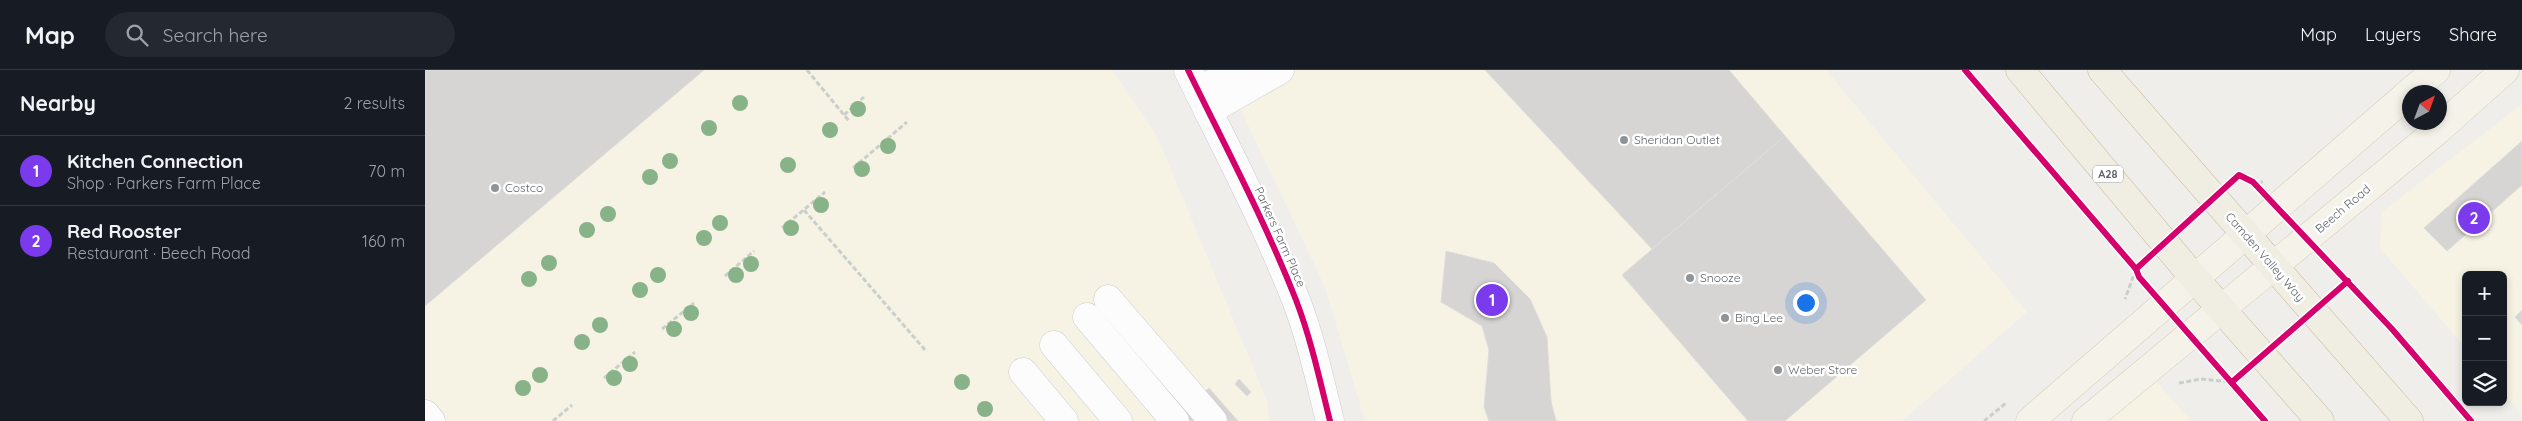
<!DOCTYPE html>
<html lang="en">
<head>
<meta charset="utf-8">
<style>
  :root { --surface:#171b24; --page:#242831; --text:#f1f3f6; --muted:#9ea1a6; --line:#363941; --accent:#7c3aed }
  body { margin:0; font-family:Quicksand,sans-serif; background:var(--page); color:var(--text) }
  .controls { position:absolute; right:15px; bottom:15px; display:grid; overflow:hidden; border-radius:8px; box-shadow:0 2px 8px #0003 }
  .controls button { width:45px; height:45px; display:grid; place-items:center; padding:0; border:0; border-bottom:1px solid var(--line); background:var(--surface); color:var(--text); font:25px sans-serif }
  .compass { position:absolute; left:1977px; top:15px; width:45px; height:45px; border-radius:50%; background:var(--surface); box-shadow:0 2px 8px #0003; rotate:41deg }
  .you { position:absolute; left:1380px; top:232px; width:18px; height:18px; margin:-12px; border:4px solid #fff; border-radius:50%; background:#1a73e8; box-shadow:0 0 0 8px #1a73e833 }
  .badge { display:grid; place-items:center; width:32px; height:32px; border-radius:50%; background:var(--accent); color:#fff; font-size:16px; font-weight:700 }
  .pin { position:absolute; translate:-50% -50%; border:2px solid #fff; box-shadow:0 1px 5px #0006 }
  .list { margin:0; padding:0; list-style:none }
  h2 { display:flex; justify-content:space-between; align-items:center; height:65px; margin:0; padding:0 20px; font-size:21px }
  h2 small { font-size:16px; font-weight:400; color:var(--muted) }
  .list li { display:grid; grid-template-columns:32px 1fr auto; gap:15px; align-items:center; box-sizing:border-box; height:70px; padding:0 20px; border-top:1px solid var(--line) }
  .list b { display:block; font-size:19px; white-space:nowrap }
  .list p { margin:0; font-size:16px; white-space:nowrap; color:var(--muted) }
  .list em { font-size:16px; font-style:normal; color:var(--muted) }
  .icon { flex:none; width:28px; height:28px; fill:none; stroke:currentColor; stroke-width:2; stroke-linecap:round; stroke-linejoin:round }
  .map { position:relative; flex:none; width:2097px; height:351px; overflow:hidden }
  header { display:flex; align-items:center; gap:30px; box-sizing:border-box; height:70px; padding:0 25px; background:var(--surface); border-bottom:1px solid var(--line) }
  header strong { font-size:24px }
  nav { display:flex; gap:28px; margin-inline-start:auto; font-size:18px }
  .search { width:350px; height:45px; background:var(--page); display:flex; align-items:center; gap:12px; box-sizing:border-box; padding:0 18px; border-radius:28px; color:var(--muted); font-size:19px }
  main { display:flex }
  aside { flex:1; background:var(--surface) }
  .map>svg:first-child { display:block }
</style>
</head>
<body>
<header>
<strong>Map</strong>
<div class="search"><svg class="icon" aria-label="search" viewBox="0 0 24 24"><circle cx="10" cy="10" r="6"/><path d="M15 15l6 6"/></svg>Search here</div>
<nav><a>Map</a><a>Layers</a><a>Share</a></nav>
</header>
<main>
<aside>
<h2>Nearby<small>2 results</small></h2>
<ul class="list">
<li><span class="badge">1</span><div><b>Kitchen Connection</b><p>Shop · Parkers Farm Place</p></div><em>70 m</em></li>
<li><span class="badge">2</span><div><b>Red Rooster</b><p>Restaurant · Beech Road</p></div><em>160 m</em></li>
</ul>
</aside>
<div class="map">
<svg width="2097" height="351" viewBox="0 0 2097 351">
  <rect width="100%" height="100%" fill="#efeeea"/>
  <g fill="#f7f3e4">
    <polygon points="0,0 687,0 732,66 842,331 844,351 0,351"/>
    <polygon points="797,0 1401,0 1602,242 1477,351 940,351 900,217"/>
    <polygon points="2097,34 2097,345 2078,323 2078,205 2041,205 2041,279 1955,178 1957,142"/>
    <polygon points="1728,308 1766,351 1676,351"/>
  </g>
  <g fill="#d6d5d3" stroke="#deddd9">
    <polygon points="0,0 279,0 0,236"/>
    <polygon points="1060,0 1304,0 1360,66 1227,179"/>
    <polygon points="1360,66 1501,230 1360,351 1323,351 1197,205"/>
    <polygon points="2097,71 2097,115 2022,181 1999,158"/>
    <polygon points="1021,181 1069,193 1105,229 1122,267 1126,331 1131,351 1133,351 1064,351 1059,337 1064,280 1057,256 1016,232"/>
    <polygon points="2097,240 2097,255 2090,247"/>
    <polygon points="814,309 826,322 822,326 810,314"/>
    <polygon points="784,318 813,351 745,351"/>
  </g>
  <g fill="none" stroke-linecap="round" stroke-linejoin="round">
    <defs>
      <g id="minor">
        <path d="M763 0C800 76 840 151 871 230 886 269 895 311 905 351"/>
        <polyline points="773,21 812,0"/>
        <polyline points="783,41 855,0"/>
        <polyline points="683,229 788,351"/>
        <polyline points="662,247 750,351"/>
        <polyline points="629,275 693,351"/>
        <polyline points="598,302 639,351"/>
        <polyline points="0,344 6,351"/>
      </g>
      <g id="major">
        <polyline points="1985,22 2011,0"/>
        <polyline points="1605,351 1984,23"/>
        <polyline points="1661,351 2013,60 2080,0"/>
      </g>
      <g id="highway">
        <polyline points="1595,0 1770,209 1895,351"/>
        <polyline points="1677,0 1984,351"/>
      </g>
    </defs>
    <use href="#minor" stroke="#cbcccc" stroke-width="29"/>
    <use href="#major" stroke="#d7ceb8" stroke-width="29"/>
    <use href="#highway" stroke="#c8b996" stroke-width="29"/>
    <g stroke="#cacfcc" stroke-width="3" stroke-dasharray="5 2.5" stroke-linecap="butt">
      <polyline points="382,0 424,51"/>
      <polyline points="1540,0 1711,199 1700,229"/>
      <polyline points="419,45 439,27"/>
      <polyline points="428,98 482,52"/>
      <polyline points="1828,112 1838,112"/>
      <polyline points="379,140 501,281"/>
      <polyline points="357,158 400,122"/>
      <polyline points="300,206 329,181"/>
      <polyline points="237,259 269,233"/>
      <polyline points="179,308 210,282"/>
      <polyline points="1754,313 1776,309 1807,312 1840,351"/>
      <polyline points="128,351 147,335"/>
      <polyline points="1559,351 1581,333"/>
    </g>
    <use href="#minor" stroke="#fdfcfc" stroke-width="28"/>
    <use href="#major" stroke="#f4f2e9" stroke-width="28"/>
    <use href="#highway" stroke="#f0ede3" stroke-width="28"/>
    <defs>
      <g id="cycleway">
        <path d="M763 0C800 76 840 151 871 230 886 269 895 311 905 351"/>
        <polyline points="1540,0 1711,199 1714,207 1840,351"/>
        <polyline points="1711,199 1814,105 1828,112 1967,259 2046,351"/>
        <polyline points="1807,312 1923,211"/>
      </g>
    </defs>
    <use href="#cycleway" stroke="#fff" stroke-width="9"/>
    <use href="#cycleway" stroke="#d6006c" stroke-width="6"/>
  </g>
  <g fill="#88b388">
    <circle cx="315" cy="33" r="8"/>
    <circle cx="433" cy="39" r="8"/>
    <circle cx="284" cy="58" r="8"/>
    <circle cx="405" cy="60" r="8"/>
    <circle cx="463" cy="76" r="8"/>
    <circle cx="245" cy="91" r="8"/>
    <circle cx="363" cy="95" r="8"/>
    <circle cx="437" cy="99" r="8"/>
    <circle cx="225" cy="107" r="8"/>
    <circle cx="396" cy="135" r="8"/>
    <circle cx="183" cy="144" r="8"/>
    <circle cx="295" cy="153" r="8"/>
    <circle cx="366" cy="158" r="8"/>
    <circle cx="162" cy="160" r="8"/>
    <circle cx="279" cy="168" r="8"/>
    <circle cx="124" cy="193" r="8"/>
    <circle cx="326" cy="194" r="8"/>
    <circle cx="233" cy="205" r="8"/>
    <circle cx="311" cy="205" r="8"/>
    <circle cx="104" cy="209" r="8"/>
    <circle cx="215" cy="220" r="8"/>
    <circle cx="266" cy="243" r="8"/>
    <circle cx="175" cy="255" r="8"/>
    <circle cx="249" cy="259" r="8"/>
    <circle cx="157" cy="272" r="8"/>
    <circle cx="205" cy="294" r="8"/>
    <circle cx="115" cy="305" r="8"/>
    <circle cx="189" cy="308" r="8"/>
    <circle cx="537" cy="312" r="8"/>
    <circle cx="98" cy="318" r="8"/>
    <circle cx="560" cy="339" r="8"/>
  </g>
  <g fill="#919496" stroke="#fff" stroke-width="2">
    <circle cx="1199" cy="70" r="5"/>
    <circle cx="70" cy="118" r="5"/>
    <circle cx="1265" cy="208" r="5"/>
    <circle cx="1300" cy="248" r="5"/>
    <circle cx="1353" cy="300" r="5"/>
  </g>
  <g text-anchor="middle" stroke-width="5" stroke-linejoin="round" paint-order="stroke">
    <rect fill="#fff" stroke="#8f9295" stroke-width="1" x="1668" y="95.5" width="30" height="17" rx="4"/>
    <g font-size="11" font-weight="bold" fill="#5f6368">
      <text x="1683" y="108">A28</text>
    </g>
    <g font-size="12" fill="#5f6368" stroke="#fff" text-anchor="start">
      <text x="1209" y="74">Sheridan Outlet</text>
      <text x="80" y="122">Costco</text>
      <text x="1275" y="212">Snooze</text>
      <text x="1310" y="252">Bing Lee</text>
      <text x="1363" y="304">Weber Store</text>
    </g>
    <g font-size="12" fill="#5f6368" stroke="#fff">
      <text transform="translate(1918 139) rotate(-40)" y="4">Beech Road</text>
      <text transform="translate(855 167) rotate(66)" y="4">Parkers Farm Place</text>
      <text transform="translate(1840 187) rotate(49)" y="4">Camden Valley Way</text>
    </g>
  </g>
</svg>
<div class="controls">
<button>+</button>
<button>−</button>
<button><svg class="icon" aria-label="layers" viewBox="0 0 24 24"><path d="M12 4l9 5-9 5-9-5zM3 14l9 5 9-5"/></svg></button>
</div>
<svg class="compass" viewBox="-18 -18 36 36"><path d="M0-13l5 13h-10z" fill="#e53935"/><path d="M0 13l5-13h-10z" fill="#9ea1a6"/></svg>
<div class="you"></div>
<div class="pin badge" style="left:1067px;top:230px">1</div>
<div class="pin badge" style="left:2049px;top:148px">2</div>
</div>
</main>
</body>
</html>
